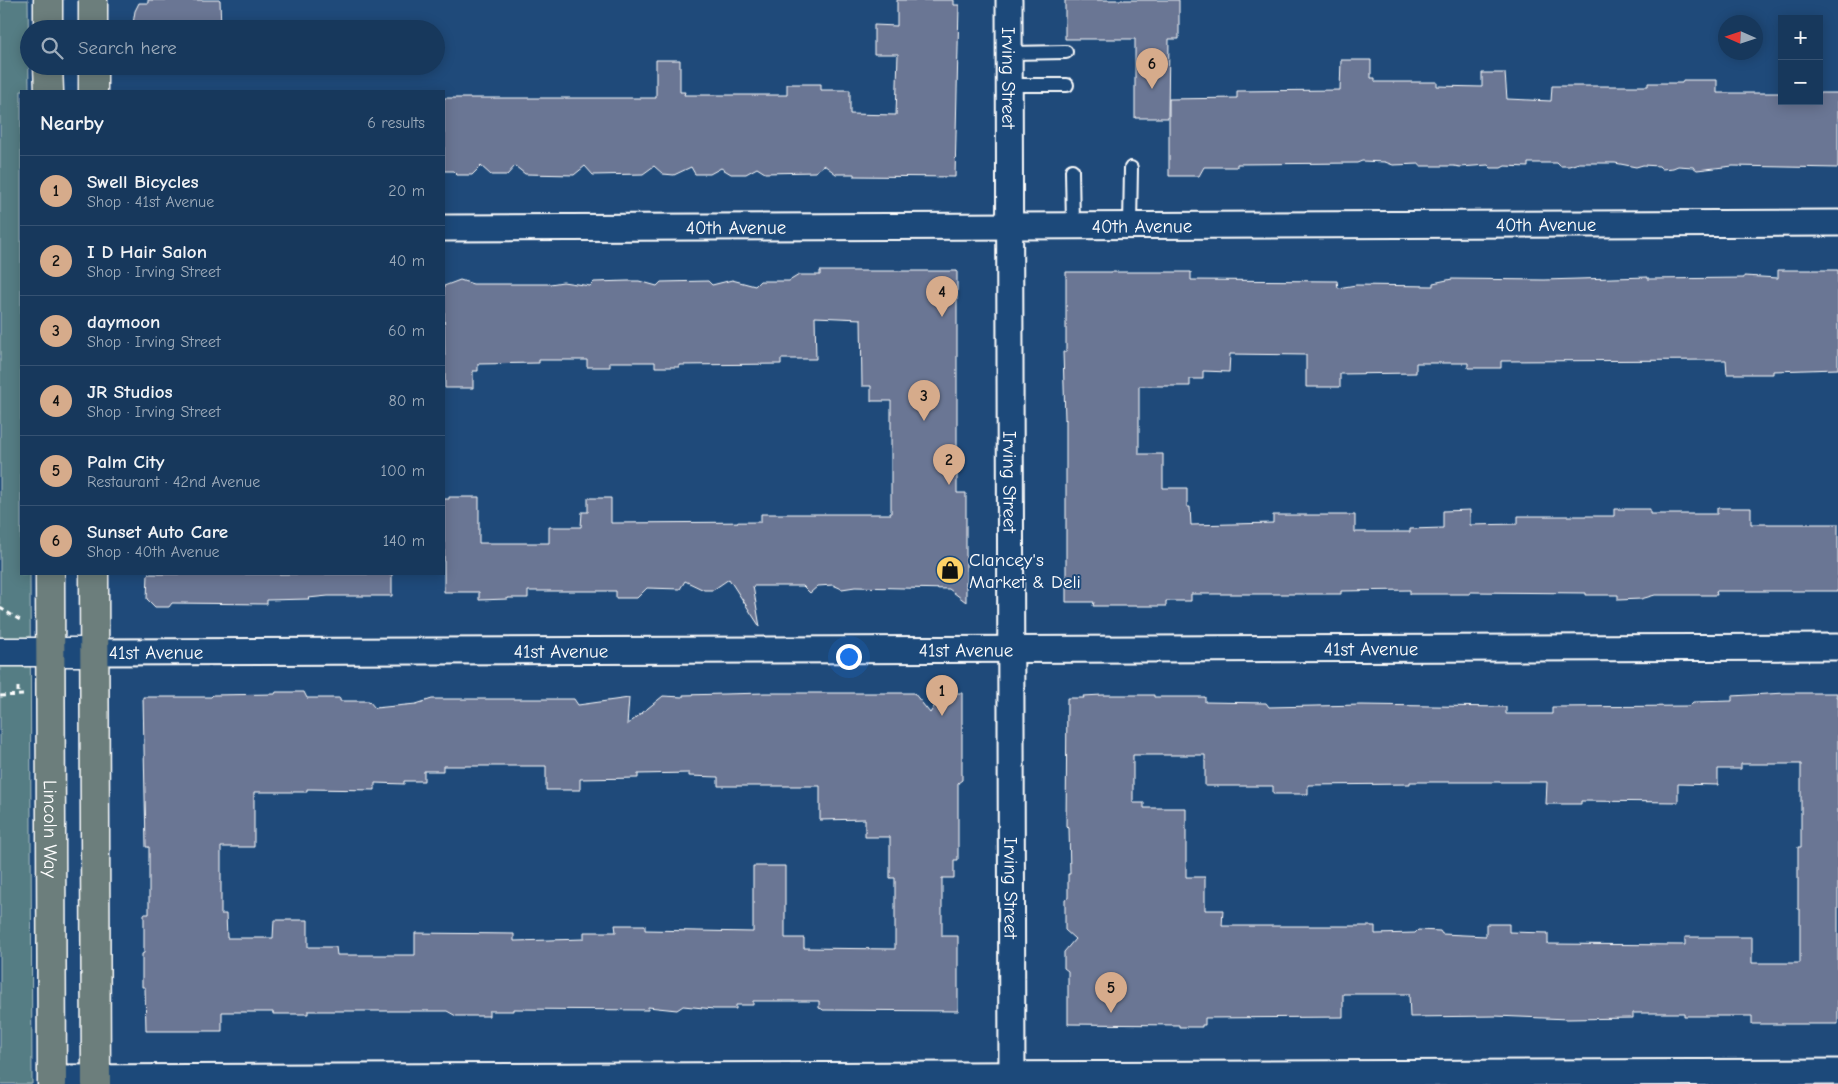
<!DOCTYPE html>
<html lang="en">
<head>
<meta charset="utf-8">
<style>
  :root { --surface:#17385c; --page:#203f62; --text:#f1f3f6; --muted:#9eacbb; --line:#365272; --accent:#d6ab8b }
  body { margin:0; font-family:"Comic Neue",sans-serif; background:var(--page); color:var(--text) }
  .controls { position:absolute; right:15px; top:15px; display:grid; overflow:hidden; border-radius:0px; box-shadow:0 2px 12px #0003 }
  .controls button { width:45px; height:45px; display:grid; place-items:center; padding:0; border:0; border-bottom:1px solid var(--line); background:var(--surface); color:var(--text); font:25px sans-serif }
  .compass { position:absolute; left:1718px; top:15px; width:45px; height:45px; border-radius:50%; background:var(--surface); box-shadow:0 2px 12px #0003; rotate:273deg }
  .you { position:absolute; left:848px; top:656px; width:18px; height:18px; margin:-12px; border:4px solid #fff; border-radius:50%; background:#1a73e8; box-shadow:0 0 0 8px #1a73e833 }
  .badge { display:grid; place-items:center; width:32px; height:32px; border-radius:50%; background:var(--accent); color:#111; font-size:16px; font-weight:700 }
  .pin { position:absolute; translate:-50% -41px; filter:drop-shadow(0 1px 2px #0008) }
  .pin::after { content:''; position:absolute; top:26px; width:18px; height:15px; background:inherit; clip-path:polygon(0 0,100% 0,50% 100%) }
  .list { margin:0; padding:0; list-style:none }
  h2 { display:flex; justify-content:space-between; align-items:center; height:65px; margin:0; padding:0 20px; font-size:21px }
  h2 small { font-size:16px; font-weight:400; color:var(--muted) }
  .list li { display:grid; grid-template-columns:32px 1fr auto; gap:15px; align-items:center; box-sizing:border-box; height:70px; padding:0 20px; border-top:1px solid var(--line) }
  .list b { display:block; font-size:19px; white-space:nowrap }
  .list p { margin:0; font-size:16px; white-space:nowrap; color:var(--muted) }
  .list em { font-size:16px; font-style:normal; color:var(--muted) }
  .icon { flex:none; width:28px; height:28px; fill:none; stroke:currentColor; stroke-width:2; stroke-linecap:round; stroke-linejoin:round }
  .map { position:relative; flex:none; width:1838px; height:1084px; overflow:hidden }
  .search { position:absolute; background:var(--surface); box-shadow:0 2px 12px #0003; left:20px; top:20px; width:425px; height:55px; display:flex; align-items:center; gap:12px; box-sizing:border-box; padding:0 18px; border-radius:28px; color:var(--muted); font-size:19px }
  .panel { position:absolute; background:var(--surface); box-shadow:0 2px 12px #0003; left:20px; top:90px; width:425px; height:485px; border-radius:0px }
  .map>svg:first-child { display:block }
</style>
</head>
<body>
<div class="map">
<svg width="1838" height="1084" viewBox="0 0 1838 1084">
  <rect width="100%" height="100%" fill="#1f4a7a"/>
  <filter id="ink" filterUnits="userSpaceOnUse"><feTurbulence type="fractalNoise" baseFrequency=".02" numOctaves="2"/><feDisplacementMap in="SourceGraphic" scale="10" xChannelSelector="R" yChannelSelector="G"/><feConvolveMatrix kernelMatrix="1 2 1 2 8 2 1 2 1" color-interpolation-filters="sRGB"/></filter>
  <g filter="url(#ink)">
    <polygon fill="#547d84" stroke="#aabec2" points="0,0 28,0 29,91 21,91 21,574 30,574 32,1084 0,1084"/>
    <g fill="#6b7694" stroke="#fff" fill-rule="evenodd">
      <polygon points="148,0 220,0 221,29 137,29 133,24 135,11 139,3 148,3"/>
      <polygon points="897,0 954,0 954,5 959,5 955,177 854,176 854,174 836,174 824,165 815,172 765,173 757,168 746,174 731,174 721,168 710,174 695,174 691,167 674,175 663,174 654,166 643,174 593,175 585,166 574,175 525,174 515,166 507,175 491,175 481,166 472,175 457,175 453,171 444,171 444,98 656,98 656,60 680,60 680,92 685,92 684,95 787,95 787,84 821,84 821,90 850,90 850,114 896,115 898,54 874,54 874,25 897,26"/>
      <polygon points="1065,0 1179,0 1179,39 1169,39 1168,118 1135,118 1135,39 1065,39"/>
      <polygon points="1341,60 1371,60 1371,78 1375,78 1375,82 1437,82 1437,86 1482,87 1482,73 1505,73 1507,99 1551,101 1552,86 1648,86 1648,83 1682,83 1683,80 1717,80 1717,93 1782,93 1782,101 1819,101 1819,93 1838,93 1838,168 1733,166 1697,170 1693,167 1678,166 1673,168 1662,169 1659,166 1643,165 1636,167 1615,163 1579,163 1569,166 1560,166 1557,163 1528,163 1528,167 1505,166 1501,168 1491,168 1488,165 1460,167 1454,166 1420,166 1420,164 1393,165 1385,162 1362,161 1357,163 1237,164 1237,167 1204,167 1199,176 1169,176 1169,99 1237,98 1237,91 1340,90"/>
      <polygon points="1778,270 1838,270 1838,369 1773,371 1773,374 1727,374 1726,360 1501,361 1501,368 1468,368 1468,363 1416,363 1416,373 1340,374 1340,387 1306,387 1306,355 1230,354 1229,372 1203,371 1203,379 1190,379 1190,386 1139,386 1139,454 1163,454 1163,488 1187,488 1187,507 1190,507 1191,525 1273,523 1273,515 1355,515 1355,532 1410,532 1410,529 1443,528 1443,511 1470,510 1470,525 1518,524 1518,516 1614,516 1614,509 1650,509 1650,514 1717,514 1717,508 1751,508 1751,524 1838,524 1838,591 1716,591 1717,595 1655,595 1641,599 1618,600 1618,595 1586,595 1586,593 1470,592 1470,594 1410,594 1410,590 1341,591 1341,594 1191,594 1191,601 1166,601 1166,606 1093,606 1094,602 1066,602 1066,419 1065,420 1063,352 1066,352 1066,272 1191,272 1191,280 1337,281 1338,288 1356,285 1433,286 1433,283 1452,279 1544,280 1648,277 1648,279 1744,278 1744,276 1778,278"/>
      <polygon points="820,271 957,271 957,493 966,493 966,602 949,589 855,587 842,589 833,585 818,586 810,593 803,586 753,586 760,627 729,579 713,590 704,590 685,581 680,589 647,588 637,598 616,598 616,591 528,591 528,598 508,598 508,599 479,600 479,592 444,592 444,499 449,499 449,497 479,497 479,543 549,543 549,527 581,527 582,512 588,512 588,498 611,498 611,523 761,522 761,514 891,514 891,401 871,401 871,386 862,386 861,319 815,317 816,359 781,359 781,364 679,365 679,367 655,367 655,362 610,362 610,367 587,367 587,360 539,360 539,363 478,364 478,371 473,371 473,388 445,388 444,286 460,280 473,284 550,284 563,282 590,286 594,282 628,281 639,281 657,286 661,282 708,281 712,285 732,280 755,286 760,281 789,281 799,275 820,275"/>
      <polygon points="148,574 392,574 392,596 328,596 308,598 309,599 267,600 267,604 172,603 169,607 155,607 147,599"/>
      <path d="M276 692H304L307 698H340V701H369L375 708 416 704 432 699H574L578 705 629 698 627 725 663 696 683 697V695L765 693H914L930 713 943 693H962V780L958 783V860H954V878H942V936H958V1011L823 1010 822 1009 819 1008V1001H753V1005H736V1009H714L683 1006 677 1010 648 1007V1010L513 1009V1011H489V1016H456L447 1011H308V1014H273V1012H222V1031H146L145 987H142V954L144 953V914H149V847H146L143 697H211L213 695 275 694ZM443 766H546V790H580V779L638 778V774L689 773V776L718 777V786H820V820L865 819V837H890V878H895V949L804 948V938H785V866H753V932L645 930V925H615L616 932H584V939L514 941V934L415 933V955H337L336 947H308V920H274L273 938H227L226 914H221V847H254V792H307V789L375 790V783L404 784V781H424V771H443Z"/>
      <path d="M1785 693H1837L1836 697H1838V1024H1752V1016H1684V1013H1633V1018L1568 1019 1495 1016 1410 1017 1409 994H1343V1017L1205 1018V1025H1202V1027H1179V1025L1068 1024V971L1064 968V952L1075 939 1065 930V899L1068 898V874H1070L1069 828 1066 827 1067 698H1084L1083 696 1102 695H1154V697H1205V702L1266 703 1269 707 1361 705 1506 707V714H1552V707L1689 706 1693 702 1732 701V696ZM1133 755H1205V786H1273V794H1308V785L1410 784V782H1547L1546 804H1581V801L1678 802V784L1718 785V769H1741V764H1801V847H1798V909H1800V963H1752V937H1685V945L1548 944V933L1509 932V924H1486V936L1442 934 1440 931 1418 930 1415 933 1375 934V926H1222L1223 910H1205V877H1186V808H1144V803H1133Z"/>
    </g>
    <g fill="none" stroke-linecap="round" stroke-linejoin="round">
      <defs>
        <g id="service">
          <polyline points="1009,53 1066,52"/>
          <polyline points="1009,85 1067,85"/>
          <polyline points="1072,170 1073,226"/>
          <polyline points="1130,225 1131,168"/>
        </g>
        <g id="minor">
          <path id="s1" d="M1009 0 1012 1084"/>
          <path id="s2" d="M444 228 1838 223"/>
          <path id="s3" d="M95 652 1838 647"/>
          <polyline points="52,1078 1838,1072"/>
        </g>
        <polyline id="tertiary" points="0,652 95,652"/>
        <g id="primary">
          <polyline points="48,0 48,29"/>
          <polyline points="93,0 93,29"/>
          <polyline points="48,66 49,91"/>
          <polyline points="93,66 93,91"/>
          <path id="s4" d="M50 574 52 1084"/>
          <polyline points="94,574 96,1084"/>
        </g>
      </defs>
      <use href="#service" stroke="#fff" stroke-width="16"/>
      <use href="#minor" stroke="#fff" stroke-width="29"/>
      <use href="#tertiary" stroke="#fff" stroke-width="31"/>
      <use href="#primary" stroke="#fff" stroke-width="31"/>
      <g stroke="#fff" stroke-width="3" stroke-dasharray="5 4" stroke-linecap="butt">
        <polyline points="0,608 20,620"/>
        <polyline points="18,687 18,695"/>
        <polyline points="0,696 23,695"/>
      </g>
      <use href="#service" stroke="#1f4a7a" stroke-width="12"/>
      <use href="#minor" stroke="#1f4a7a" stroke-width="25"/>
      <use href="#tertiary" stroke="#1f4a7a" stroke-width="28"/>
      <use href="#primary" stroke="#6c7e7c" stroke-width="28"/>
    </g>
  </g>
  <defs>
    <symbol id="shop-disc" viewBox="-11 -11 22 22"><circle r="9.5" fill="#ffd166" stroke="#1f4a7a"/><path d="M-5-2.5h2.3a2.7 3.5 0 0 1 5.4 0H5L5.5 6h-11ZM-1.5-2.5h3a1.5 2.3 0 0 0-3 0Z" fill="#111"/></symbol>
  </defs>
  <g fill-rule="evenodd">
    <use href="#shop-disc" x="934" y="554" width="32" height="32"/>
  </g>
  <g text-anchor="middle" stroke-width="4" stroke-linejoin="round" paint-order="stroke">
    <g font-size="19" fill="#fff" stroke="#1f4a7a">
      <text dy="7" stroke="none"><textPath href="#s1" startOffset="78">Irving Street</textPath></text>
      <text dy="7" stroke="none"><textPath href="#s2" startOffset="1102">40th Avenue</textPath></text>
      <text dy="7" stroke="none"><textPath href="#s2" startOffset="698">40th Avenue</textPath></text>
      <text dy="7" stroke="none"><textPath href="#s2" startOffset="292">40th Avenue</textPath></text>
      <text dy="7" stroke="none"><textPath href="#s1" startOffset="482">Irving Street</textPath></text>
      <text dy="7" stroke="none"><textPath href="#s3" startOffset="1276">41st Avenue</textPath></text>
      <text dy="7" stroke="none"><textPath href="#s3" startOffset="871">41st Avenue</textPath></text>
      <text dy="7" stroke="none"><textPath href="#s3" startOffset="466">41st Avenue</textPath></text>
      <text dy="7" stroke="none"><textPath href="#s3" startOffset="61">41st Avenue</textPath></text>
      <text dy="7" stroke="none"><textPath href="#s4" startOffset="255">Lincoln Way</textPath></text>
      <text dy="7" stroke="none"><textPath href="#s1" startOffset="888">Irving Street</textPath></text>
    </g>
    <g font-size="19" fill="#fff" stroke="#1f4a7a" text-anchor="start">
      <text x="969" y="566">Clancey's<tspan x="969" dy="22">Market &amp; Deli</tspan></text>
    </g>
  </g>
</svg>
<div class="controls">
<button>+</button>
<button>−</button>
</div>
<svg class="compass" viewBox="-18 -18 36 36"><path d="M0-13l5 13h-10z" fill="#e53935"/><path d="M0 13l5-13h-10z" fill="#9eacbb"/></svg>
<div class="you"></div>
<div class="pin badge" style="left:942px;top:716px">1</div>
<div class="pin badge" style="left:949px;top:485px">2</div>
<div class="pin badge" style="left:924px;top:421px">3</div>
<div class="pin badge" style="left:942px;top:317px">4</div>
<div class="pin badge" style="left:1111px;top:1013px">5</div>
<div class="pin badge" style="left:1152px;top:89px">6</div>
<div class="search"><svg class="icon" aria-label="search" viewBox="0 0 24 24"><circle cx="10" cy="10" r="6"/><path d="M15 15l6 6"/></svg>Search here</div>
<section class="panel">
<h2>Nearby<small>6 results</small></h2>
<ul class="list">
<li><span class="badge">1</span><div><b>Swell Bicycles</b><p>Shop · 41st Avenue</p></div><em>20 m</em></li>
<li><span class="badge">2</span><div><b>I D Hair Salon</b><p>Shop · Irving Street</p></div><em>40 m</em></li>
<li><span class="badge">3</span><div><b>daymoon</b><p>Shop · Irving Street</p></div><em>60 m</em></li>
<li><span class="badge">4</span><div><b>JR Studios</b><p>Shop · Irving Street</p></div><em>80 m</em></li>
<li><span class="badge">5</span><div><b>Palm City</b><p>Restaurant · 42nd Avenue</p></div><em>100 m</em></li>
<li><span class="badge">6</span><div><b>Sunset Auto Care</b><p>Shop · 40th Avenue</p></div><em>140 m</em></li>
</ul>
</section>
</div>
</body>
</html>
